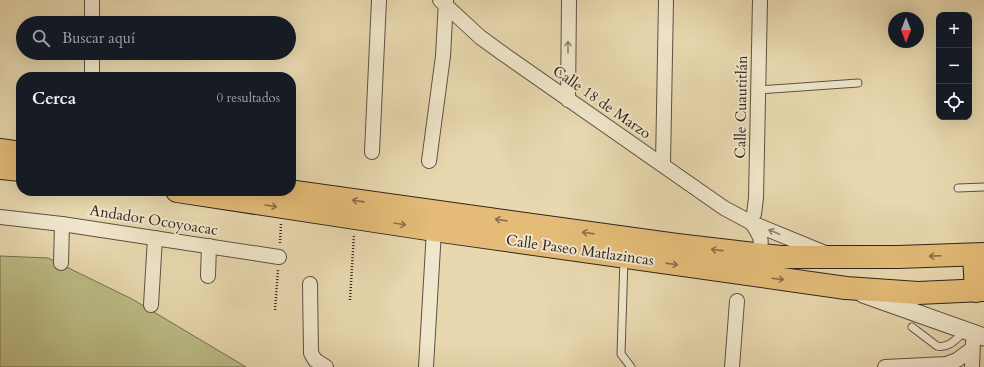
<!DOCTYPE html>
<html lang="es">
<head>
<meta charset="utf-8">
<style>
  :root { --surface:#171b24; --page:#242831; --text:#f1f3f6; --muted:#9ea1a6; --line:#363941 }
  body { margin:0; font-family:Cardo,serif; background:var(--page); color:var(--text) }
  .controls { position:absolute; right:12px; top:12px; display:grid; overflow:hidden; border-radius:8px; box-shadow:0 4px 16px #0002 }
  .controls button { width:36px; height:36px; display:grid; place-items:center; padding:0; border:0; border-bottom:1px solid var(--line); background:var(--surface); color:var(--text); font:20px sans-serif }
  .compass { position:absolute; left:888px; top:12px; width:36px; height:36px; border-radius:50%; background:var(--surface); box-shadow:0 4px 16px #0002; rotate:180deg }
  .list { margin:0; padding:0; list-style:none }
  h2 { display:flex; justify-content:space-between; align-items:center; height:52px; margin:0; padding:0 16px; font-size:17px }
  h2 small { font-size:13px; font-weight:400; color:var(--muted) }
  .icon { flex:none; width:22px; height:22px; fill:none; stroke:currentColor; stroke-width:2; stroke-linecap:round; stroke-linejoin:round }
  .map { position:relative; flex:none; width:984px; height:367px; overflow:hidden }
  .search { position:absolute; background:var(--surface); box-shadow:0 4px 16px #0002; left:16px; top:16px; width:280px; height:44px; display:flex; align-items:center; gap:10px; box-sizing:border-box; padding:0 14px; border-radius:22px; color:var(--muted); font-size:15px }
  .panel { position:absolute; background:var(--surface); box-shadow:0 4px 16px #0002; left:16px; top:72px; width:280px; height:124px; border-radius:16px }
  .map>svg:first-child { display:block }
</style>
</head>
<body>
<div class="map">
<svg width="984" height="367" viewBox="0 0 984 367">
  <rect width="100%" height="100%" fill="#e8d8af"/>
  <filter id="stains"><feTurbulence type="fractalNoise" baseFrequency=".005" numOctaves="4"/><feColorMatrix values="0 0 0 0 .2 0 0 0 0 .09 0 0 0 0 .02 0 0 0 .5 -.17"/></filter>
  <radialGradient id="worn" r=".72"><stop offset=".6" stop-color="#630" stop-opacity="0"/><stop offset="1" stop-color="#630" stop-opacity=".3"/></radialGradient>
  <polygon fill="#bcbd86" stroke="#767052" points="0,256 48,258 132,299 246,367 0,367"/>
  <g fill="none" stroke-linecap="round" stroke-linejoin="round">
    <defs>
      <g id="service">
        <polyline points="758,90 858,83"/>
        <polyline points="958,188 984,187"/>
        <polyline points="624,259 621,354 631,367"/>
        <path d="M912 327 937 346C949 349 957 338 965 331"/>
      </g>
      <g id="minor">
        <polyline points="440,0 480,37 502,53 724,208 752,223 825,253"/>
        <polyline points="92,23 92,0"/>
        <polyline points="92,77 92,53"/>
        <polyline points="568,100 569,0"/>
        <polyline points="372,152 379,0"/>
        <polyline points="429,161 443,56 446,0"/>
        <polyline points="663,164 666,0"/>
        <polyline points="754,214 756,198 760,0"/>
        <polyline points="0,217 62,224 279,257"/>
        <path d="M752 223C759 235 766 242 755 254"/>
        <polyline points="61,263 62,224"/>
        <polyline points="208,276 209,246"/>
        <polyline points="310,284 311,353 315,360 326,367"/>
        <polyline points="151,305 155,238"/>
        <polyline points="426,367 434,230"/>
        <polyline points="732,367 737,301"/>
        <polyline points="885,367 946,364 957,360 972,349"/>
        <polyline points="972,367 973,342"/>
      </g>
      <polyline id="tertiary" points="863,294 984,337"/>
      <g id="trunk">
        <polyline points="0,150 21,153"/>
        <polyline points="0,168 21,170"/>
        <polyline points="177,191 434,230 846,288 918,293 984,290"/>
        <polyline points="288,191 677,245 780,257 898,257 984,254"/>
        <polyline points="974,255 976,291"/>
      </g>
    </defs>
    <use href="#service" stroke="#5e5143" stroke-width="9"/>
    <use href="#minor" stroke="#5e5143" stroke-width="16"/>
    <use href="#tertiary" stroke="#5e5143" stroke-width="19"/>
    <use href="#trunk" stroke="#30241f" stroke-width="24"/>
    <g stroke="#30241f" stroke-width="2.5" stroke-dasharray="1 2" stroke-linecap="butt">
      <polyline points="280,243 281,224"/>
      <polyline points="350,300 354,234"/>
      <polyline points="275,310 278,270"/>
    </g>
    <use href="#service" stroke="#f0e6cb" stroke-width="7"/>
    <use href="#minor" stroke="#f0e6cb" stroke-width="14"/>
    <use href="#tertiary" stroke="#f0e6cb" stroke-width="17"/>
    <use href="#trunk" stroke="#e4bc78" stroke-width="22"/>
  </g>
  <defs><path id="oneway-shaft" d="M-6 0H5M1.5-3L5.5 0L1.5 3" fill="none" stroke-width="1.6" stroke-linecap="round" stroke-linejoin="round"/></defs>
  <g stroke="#908575">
    <use href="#oneway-shaft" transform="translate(568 47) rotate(-90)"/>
    <use href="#oneway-shaft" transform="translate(774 232) rotate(-157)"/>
  </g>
  <g stroke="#8a704c">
    <use href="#oneway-shaft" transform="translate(358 201) rotate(-172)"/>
    <use href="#oneway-shaft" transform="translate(271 206) rotate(9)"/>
    <use href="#oneway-shaft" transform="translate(501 220) rotate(-172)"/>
    <use href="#oneway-shaft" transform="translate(400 224) rotate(9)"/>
    <use href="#oneway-shaft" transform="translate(588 233) rotate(-172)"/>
    <use href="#oneway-shaft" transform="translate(717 250) rotate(-174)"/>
    <use href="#oneway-shaft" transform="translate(935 256) rotate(178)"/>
    <use href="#oneway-shaft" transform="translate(672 264) rotate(8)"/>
    <use href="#oneway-shaft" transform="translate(778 279) rotate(7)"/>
  </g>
  <g text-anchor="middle" stroke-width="4" stroke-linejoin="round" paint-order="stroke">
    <g font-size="15" fill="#30241f" stroke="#f0e6cb">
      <text transform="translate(602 102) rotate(35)" y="5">Calle 18 de Marzo</text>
      <text transform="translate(741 107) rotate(-89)" y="5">Calle Cuautitlán</text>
      <text transform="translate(154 220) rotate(9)" y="5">Andador Ocoyoacac</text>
      <text transform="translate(580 250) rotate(8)" y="5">Calle Paseo Matlazincas</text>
    </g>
  </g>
  <rect width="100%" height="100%" filter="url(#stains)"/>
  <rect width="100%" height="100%" fill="url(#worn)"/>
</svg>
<div class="controls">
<button>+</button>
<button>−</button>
<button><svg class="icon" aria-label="locate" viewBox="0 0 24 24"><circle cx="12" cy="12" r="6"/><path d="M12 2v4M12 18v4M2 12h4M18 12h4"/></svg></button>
</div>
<svg class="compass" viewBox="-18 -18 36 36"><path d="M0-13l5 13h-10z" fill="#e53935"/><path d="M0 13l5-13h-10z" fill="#9ea1a6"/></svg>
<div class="search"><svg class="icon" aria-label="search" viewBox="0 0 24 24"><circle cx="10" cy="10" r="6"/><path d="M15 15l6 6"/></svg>Buscar aquí</div>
<section class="panel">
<h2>Cerca<small>0 resultados</small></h2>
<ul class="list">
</ul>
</section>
</div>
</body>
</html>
